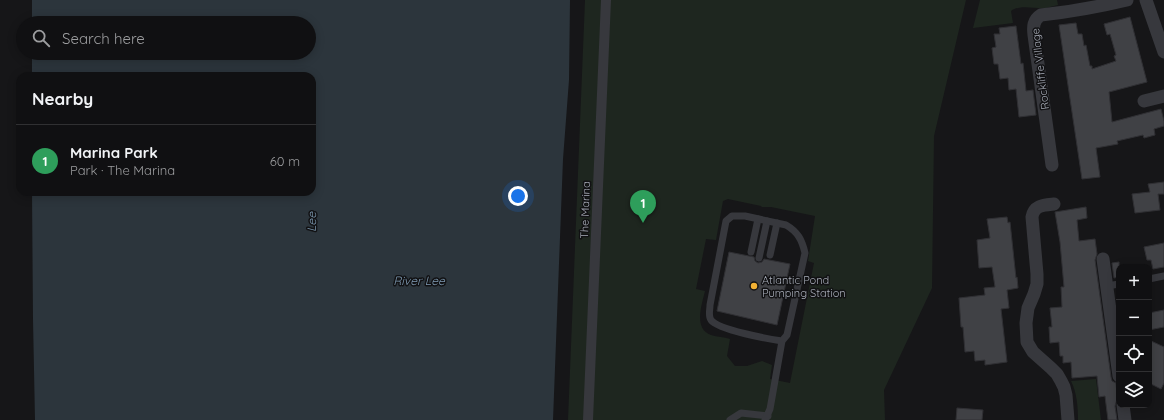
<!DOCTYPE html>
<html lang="en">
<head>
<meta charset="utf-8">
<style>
  :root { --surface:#101012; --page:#1e1e20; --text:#f1f3f6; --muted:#9c9d9f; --line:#303032; --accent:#f2b134 }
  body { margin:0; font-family:Quicksand,sans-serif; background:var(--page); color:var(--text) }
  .controls { position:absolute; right:12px; bottom:12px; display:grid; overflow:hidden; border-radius:8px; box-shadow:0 2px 10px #0003 }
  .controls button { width:36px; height:36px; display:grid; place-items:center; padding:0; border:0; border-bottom:1px solid var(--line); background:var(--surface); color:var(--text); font:20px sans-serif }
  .you { position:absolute; left:518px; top:196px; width:14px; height:14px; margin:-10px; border:3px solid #fff; border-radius:50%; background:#1a73e8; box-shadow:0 0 0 6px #1a73e833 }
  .badge { display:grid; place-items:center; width:26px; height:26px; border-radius:50%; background:var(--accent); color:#fff; font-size:13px; font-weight:700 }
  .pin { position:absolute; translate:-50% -33px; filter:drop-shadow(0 1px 2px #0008) }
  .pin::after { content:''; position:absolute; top:21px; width:14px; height:12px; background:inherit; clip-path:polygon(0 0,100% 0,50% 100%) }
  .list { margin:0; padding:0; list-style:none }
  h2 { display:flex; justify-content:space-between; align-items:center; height:52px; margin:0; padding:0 16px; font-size:17px }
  h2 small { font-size:13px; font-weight:400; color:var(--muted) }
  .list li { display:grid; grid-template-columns:26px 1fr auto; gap:12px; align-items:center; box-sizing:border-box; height:72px; padding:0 16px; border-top:1px solid var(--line) }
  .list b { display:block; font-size:15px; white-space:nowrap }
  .list p { margin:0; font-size:13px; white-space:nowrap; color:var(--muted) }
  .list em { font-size:13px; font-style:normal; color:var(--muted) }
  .icon { flex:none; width:22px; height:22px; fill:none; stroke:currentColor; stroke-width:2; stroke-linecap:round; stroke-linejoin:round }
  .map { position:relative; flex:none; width:1164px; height:420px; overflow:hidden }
  .search { position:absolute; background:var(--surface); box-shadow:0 2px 10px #0003; left:16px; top:16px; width:300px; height:44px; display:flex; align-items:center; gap:10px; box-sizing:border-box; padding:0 14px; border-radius:22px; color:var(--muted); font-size:15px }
  .panel { position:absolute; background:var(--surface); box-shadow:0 2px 10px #0003; left:16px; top:72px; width:300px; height:124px; border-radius:12px }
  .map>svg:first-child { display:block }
</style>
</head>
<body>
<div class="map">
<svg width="1164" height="420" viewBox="0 0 1164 420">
  <rect width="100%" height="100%" fill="#161618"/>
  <g fill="#1e261f" fill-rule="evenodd">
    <path d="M585 0H966L934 136 932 288 884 390 885 420H568ZM728 199 761 206 762 207H771L815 216 808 261 814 263 790 383 770 379 772 365 762 361 747 366H735L727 356 730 339C724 337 717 337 711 335 693 329 702 304 705 291L696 289 706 239 716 240 723 201Z"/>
    <path d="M980 0H1057L1058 5C1054 6 1050 7 1046 8 1035 9 1020 4 1011 11L1013 23 973 28Z"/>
    <path d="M1096 379 1101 420H1078C1078 407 1077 393 1071 381Z"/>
  </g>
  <polygon fill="#2c353c" points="32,0 570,0 569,80 563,159 553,420 35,420 33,319 32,192 312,192 312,76 32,76 32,53 309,53 309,23 32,23"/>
  <g fill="#404145" stroke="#303034">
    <polygon points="1130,17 1147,82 1109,92 1112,122 1161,109 1164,121 1164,126 1154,129 1155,135 1144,138 1143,135 1117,141 1118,144 1096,148 1100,177 1082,179 1059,25 1076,23 1078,34 1082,34 1084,46 1086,45 1090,66 1092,66 1092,69 1116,61 1114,56 1116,55 1110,34 1107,35 1104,24"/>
    <polygon points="1016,26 1021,64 1023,63 1026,91 1033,90 1036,115 1019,117 1016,89 1009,90 1008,78 1000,79 998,64 994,64 992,48 996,47 994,34 1000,34 999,28"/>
    <polygon points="1164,182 1164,194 1158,194 1160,210 1135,213 1132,194 1150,192 1148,184"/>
    <polygon points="1086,207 1087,218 1077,220 1079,241 1095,239 1097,254 1095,260 1111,377 1112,381 1116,383 1117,394 1117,399 1115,406 1117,420 1108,420 1105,396 1099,397 1097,376 1072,378 1071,362 1063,363 1063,356 1060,356 1059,342 1050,343 1049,327 1052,327 1050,308 1062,307 1061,287 1064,287 1060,242 1055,212"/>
    <polygon points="1007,217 1008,223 1010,222 1016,278 1017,277 1018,288 1007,290 1009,308 1001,309 1007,362 985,365 985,360 975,361 974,351 965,352 963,327 961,327 959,298 985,295 984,288 995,287 992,267 979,268 977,240 990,238 987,219"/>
    <polygon points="1164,243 1164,267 1153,269 1151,260 1147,260 1144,247"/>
    <polygon points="729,252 754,257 755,261 758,263 762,262 764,259 790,264 777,325 717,311"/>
    <polygon points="1119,262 1119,277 1114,278 1112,263"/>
    <polygon points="1164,310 1164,327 1149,330 1149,313"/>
    <polygon points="1149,340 1164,347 1164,383 1161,389 1149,383"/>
    <polygon points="957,408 983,410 982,420 956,420"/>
  </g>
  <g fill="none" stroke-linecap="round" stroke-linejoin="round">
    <g stroke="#37383d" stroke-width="7">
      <polyline points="751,252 758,219"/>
      <polyline points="770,255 777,223"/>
      <polyline points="759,258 767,221"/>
      <polyline points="1149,279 1164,276"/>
      <polyline points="1107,286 1119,284"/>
      <polyline points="730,420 741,413 768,416"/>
      <path d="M765 420 770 409 782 341 787 335 805 253C802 240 798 232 786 225L745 216H732L726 221 710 305C710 310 708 316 711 320 718 330 769 339 782 341"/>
    </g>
    <polyline stroke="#37383d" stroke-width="10" points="588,420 606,0"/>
    <g stroke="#37383d" stroke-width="13">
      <polyline points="1146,0 1164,52"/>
      <polyline points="1144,101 1164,96"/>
      <path d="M1052 165 1034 35C1033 27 1033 20 1041 15 1070 12 1098 7 1127 0"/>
      <path d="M1054 204C1044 205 1034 205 1032 217L1037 274V284L1034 294 1028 308 1026 323 1027 342 1033 352 1051 368 1057 374 1061 381 1064 387 1066 395 1068 420"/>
      <polyline points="1103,259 1119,376"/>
      <polyline points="1123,405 1125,420"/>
    </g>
  </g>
  <circle fill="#f2b134" stroke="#111113" stroke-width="1.5" cx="754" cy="286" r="4"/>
  <g text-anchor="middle" stroke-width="3" stroke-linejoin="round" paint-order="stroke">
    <g font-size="11" fill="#a8adb8" stroke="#111113">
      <text transform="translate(1040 69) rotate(-97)" y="4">Rockliffe Village</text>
      <text transform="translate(585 210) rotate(-88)" y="4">The Marina</text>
    </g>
    <g font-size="11" fill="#a8adb8" stroke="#111113" text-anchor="start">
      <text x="762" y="284">Atlantic Pond<tspan x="762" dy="13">Pumping Station</tspan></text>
    </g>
    <g font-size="12" font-style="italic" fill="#7f9bb3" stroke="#111113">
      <text transform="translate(312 222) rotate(-89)" y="4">Lee</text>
      <text x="419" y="285">River Lee</text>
    </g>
  </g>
</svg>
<div class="controls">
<button>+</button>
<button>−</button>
<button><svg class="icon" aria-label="locate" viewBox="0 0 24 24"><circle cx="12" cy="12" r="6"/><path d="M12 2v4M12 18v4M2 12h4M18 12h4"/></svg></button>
<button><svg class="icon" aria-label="layers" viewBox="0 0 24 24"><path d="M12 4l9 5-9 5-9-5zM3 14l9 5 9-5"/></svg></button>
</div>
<div class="you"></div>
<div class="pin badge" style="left:643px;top:223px;background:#2e9e5b">1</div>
<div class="search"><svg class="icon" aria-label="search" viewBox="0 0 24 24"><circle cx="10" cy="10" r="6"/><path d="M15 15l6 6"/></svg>Search here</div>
<section class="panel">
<h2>Nearby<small></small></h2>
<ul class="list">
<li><span class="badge" style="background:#2e9e5b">1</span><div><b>Marina Park</b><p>Park · The Marina</p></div><em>60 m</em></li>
</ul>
</section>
</div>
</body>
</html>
